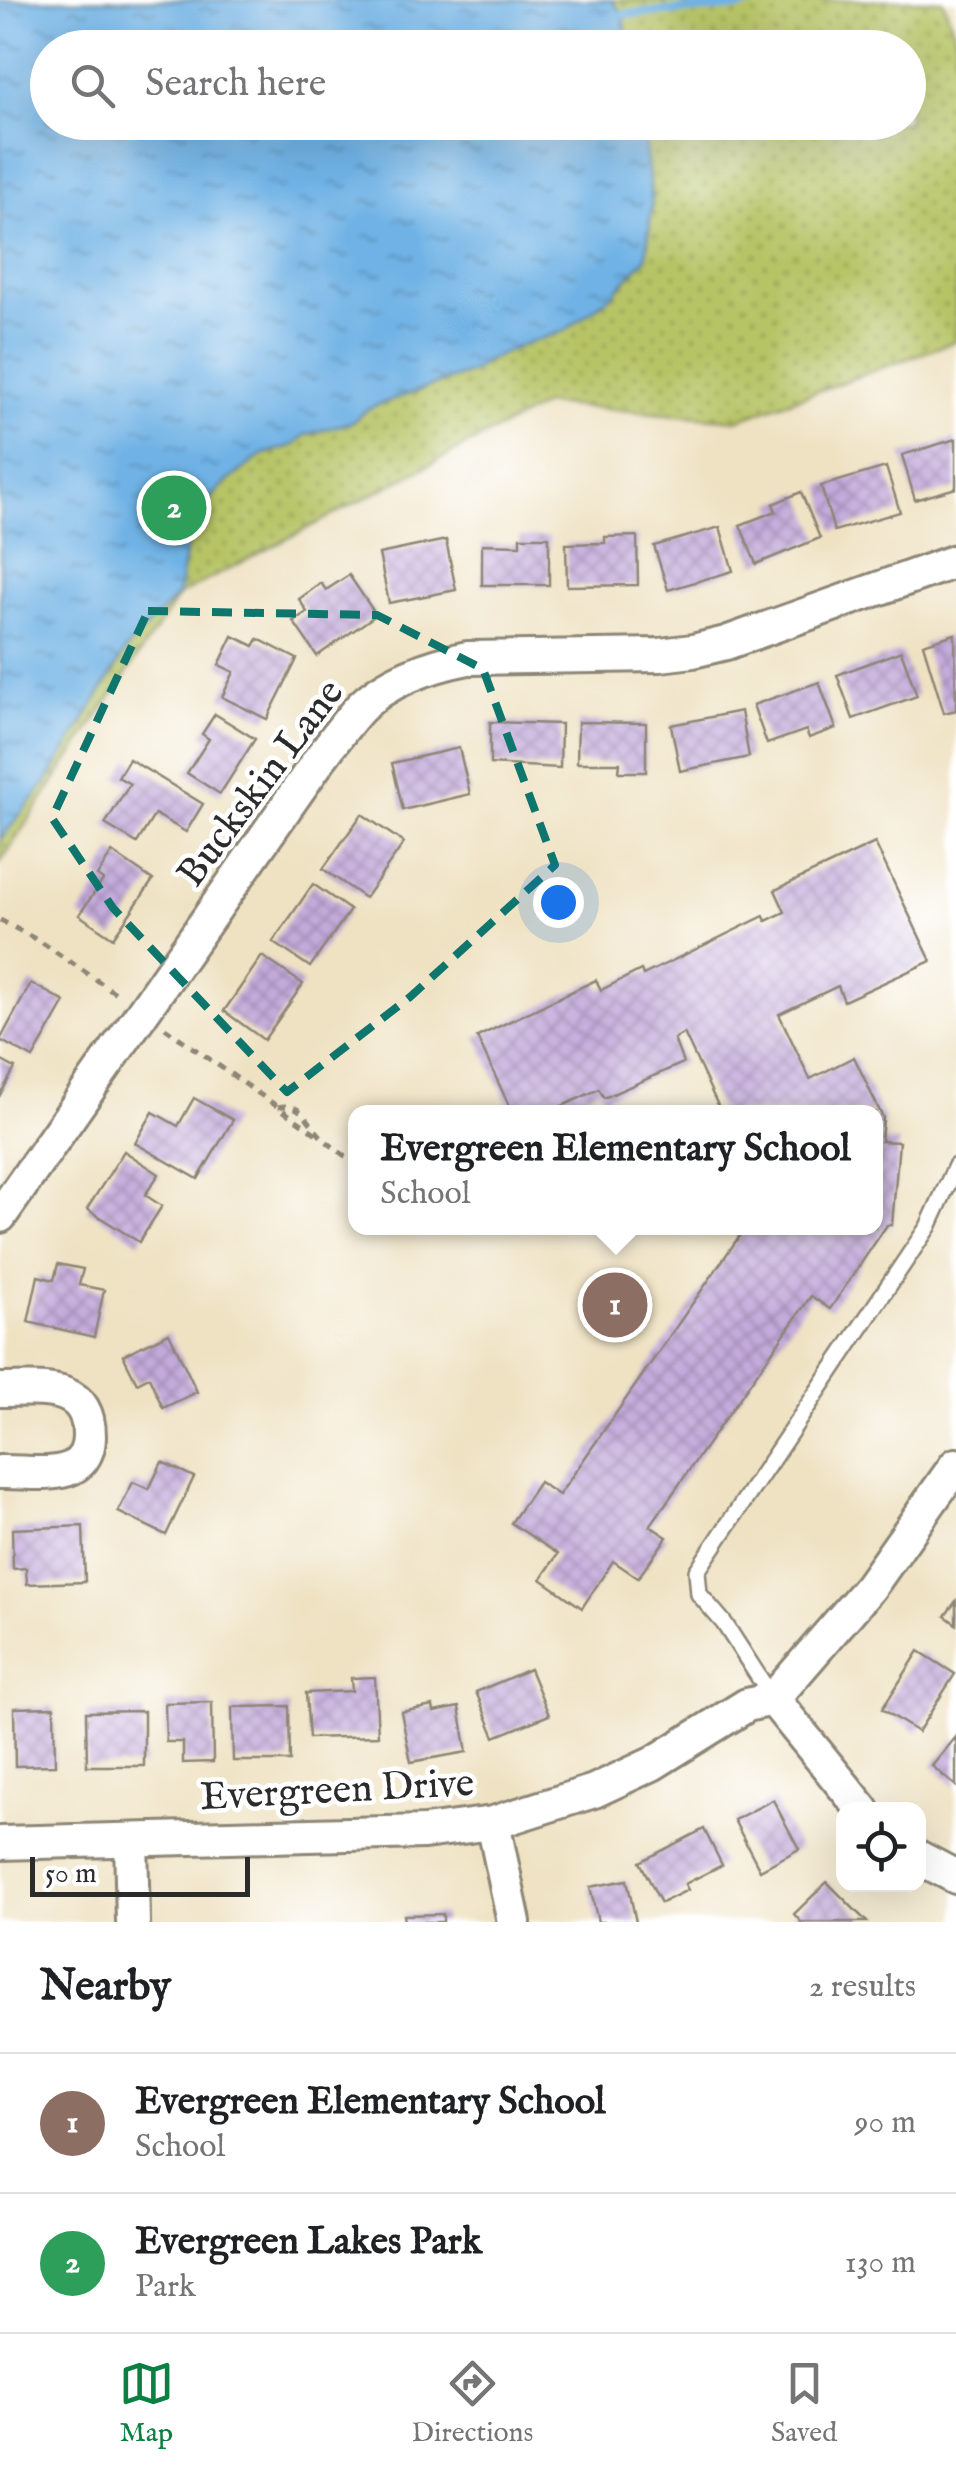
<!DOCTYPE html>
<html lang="en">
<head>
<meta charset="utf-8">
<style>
  :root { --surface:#fff; --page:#f2f2f2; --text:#202124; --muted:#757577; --line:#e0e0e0; --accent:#0b8043 }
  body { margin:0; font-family:"IM FELL English",serif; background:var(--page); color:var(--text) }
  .controls { position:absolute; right:30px; bottom:30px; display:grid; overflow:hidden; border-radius:20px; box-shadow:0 10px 40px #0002 }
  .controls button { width:90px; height:90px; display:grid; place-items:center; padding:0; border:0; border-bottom:2px solid var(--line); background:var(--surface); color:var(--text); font:50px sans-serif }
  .scale { position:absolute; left:30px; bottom:25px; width:220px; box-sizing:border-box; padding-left:10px; border:5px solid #2b2b2b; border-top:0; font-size:28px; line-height:35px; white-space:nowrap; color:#2b2b2b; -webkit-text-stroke:8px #fff; paint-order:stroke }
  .you { position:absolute; left:558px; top:902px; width:35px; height:35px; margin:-25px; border:8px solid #fff; border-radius:50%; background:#1a73e8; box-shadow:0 0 0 15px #1a73e833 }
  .badge { display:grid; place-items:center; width:65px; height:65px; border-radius:50%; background:var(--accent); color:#fff; font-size:32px; font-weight:700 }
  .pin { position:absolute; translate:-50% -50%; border:5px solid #fff; box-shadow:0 2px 10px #0006 }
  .popup { position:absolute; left:348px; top:1105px; width:535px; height:130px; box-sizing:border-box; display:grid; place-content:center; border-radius:20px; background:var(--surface); filter:drop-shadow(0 2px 8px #0005); font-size:32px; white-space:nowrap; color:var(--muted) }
  .popup b { font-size:38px; color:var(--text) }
  .popup::after { content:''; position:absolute; left:50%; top:100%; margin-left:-20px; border:20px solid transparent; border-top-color:var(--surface) }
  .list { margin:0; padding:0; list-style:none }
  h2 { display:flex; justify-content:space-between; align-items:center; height:130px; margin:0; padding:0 40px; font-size:42px }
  h2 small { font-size:32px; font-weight:400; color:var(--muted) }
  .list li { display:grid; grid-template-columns:65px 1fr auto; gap:30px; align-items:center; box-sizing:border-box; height:140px; padding:0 40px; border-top:2px solid var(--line) }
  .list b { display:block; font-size:38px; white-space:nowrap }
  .list p { margin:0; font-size:32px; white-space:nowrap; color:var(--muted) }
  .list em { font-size:32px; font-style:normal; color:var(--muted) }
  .icon { flex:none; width:55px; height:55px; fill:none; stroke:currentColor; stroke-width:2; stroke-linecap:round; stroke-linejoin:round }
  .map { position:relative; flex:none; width:956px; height:1922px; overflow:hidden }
  .search { position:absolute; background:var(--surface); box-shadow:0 10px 40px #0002; left:30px; right:30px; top:30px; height:110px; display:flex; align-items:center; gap:25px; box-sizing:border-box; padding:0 35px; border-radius:55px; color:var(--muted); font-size:38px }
  .sheet { height:410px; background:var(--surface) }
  nav { display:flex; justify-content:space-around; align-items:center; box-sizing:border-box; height:140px; border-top:2px solid var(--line); background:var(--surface); font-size:28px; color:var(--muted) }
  nav a { display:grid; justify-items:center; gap:5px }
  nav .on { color:var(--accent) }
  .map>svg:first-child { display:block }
</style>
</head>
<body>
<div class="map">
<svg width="956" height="1922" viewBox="0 0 956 1922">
  <defs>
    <pattern id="park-dots" width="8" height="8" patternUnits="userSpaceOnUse" patternTransform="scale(2.5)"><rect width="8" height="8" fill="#b7c466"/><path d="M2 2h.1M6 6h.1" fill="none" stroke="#959f54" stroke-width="1.8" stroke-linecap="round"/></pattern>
    <pattern id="water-ripples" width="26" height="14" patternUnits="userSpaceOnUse" patternTransform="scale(2.5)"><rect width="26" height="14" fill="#70b2e5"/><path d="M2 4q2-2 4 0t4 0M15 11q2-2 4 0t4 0" fill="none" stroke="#5c91ba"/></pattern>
    <pattern id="building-cross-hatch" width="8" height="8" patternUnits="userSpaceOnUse" patternTransform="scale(2.5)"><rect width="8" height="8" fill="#c5abdc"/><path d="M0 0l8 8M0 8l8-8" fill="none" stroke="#a08bb3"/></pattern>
  </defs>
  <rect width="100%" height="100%" fill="#fff"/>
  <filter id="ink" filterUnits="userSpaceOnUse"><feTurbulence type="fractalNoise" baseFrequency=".01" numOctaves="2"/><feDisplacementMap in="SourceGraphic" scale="20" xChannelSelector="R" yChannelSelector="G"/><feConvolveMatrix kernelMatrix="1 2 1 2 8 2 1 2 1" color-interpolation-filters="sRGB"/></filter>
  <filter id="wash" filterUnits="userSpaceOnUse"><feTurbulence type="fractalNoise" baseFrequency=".0048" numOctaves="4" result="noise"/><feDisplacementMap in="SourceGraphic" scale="40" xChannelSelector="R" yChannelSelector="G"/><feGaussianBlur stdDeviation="2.25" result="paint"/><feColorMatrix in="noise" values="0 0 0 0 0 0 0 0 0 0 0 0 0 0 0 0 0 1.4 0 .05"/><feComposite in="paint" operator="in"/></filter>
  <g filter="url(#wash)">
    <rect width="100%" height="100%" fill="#efe2c2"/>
    <path fill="url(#park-dots)" stroke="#717848" stroke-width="2.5" fill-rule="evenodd" d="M0 0H943L956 37V341L737 420 546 404 179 595 0 863ZM48 48H908V122H48Z"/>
    <polygon fill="url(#water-ripples)" stroke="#4e6e88" stroke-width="2.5" points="0,0 611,0 623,14 629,47 48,48 48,122 642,123 652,204 646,258 612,295 565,331 522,345 486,361 472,372 369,408 352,422 305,435 295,445 262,455 227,482 192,515 178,595 128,647 49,779 0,840"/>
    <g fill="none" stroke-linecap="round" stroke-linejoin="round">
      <polyline stroke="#70b2e5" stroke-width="9" points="623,14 740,7 762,0"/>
    </g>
    <g id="blocks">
      <g fill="url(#building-cross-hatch)">
        <polygon points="956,439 956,488 915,500 902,455"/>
        <polygon points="886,467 900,512 834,531 821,486"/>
        <polygon points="801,492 820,538 756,564 740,525 776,511 773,504"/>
        <polygon points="720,527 733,571 668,590 654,546"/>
        <polygon points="637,536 638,585 567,586 566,544 605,543 605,537"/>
        <polygon points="520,537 549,537 549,585 482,585 482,544 520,545"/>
        <polygon points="446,540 456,590 389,603 379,554"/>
        <polygon points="349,575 376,615 317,656 293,621 307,612 299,599 321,583 326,590"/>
        <polygon points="955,634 956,710 944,713 923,644"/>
        <polygon points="233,636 254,646 258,639 297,659 267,719 222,697 234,672 219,665"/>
        <polygon points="901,651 917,696 853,719 837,675"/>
        <polygon points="819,682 836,728 809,738 806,730 767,744 753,705"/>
        <polygon points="741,711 749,757 680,771 671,725"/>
        <polygon points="215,714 255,739 220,794 187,773 209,739 202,734"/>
        <polygon points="490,722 561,724 560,768 490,764"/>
        <polygon points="578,722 646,723 646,772 619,772 620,763 577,763"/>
        <polygon points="459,748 470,794 403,810 392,763"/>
        <polygon points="129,759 203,804 186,832 155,814 137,843 105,824 130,784 118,777"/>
        <polygon points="362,814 404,843 365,898 323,869"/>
        <polygon points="875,843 931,961 844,1001 838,986 779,1014 810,1079 854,1057 883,1118 881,1141 899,1142 892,1225 887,1225 830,1309 811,1296 650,1526 667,1537 638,1578 613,1561 582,1608 541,1579 558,1554 511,1523 539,1482 559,1495 745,1228 875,1228 875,1112 721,1112 684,1033 674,1039 683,1063 604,1098 599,1089 549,1112 512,1112 477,1037 596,980 601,990 641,970 643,975 764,916 766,921 785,912 775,890"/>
        <polygon points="112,852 153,880 113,938 79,915 103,880 97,876"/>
        <polygon points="313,884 350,910 310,967 273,942"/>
        <polygon points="262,956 303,984 264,1040 224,1011"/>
        <polygon points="31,983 65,1002 33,1058 0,1040"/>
        <polygon points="0,1060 15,1068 0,1095"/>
        <polygon points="194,1098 233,1120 198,1179 135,1143 153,1112 178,1126"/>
        <polygon points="124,1151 159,1174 145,1195 162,1206 139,1242 87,1209"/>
        <polygon points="58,1264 83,1269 79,1285 104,1290 94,1337 28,1322 38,1276 54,1280"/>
        <polygon points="169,1333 197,1392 163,1408 149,1377 137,1383 123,1355"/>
        <polygon points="162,1462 194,1477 166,1535 118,1512 133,1482 149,1489"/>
        <polygon points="83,1526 85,1582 27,1584 26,1568 13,1569 12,1529"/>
        <polygon points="956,1601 956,1624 945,1616"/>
        <polygon points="919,1651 955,1674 918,1732 882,1709"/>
        <polygon points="530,1669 549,1715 495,1737 476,1692"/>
        <polygon points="375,1677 378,1736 309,1738 306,1693 352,1691 351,1678"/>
        <polygon points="212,1702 213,1762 183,1763 183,1742 166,1742 165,1703"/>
        <polygon points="289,1706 290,1761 233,1761 232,1707"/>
        <polygon points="433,1706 434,1712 459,1707 467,1752 411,1762 401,1712"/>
        <polygon points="54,1707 55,1765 15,1766 14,1708"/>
        <polygon points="144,1711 144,1766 87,1766 86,1712"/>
        <polygon points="956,1737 956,1786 932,1766"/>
        <polygon points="773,1800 799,1849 760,1870 734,1820"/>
        <polygon points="704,1829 722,1865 685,1884 688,1890 661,1903 640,1862"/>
        <polygon points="627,1880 636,1922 598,1922 590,1887"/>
        <polygon points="827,1882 867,1922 801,1922 794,1914"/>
        <polygon points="443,1914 443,1922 405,1922 404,1915"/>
      </g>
    </g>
  </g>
  <g filter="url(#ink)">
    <use href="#blocks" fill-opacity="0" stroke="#8d8676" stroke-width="2.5"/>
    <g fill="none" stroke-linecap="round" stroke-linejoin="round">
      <defs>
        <polyline id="lane" points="773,1699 724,1623 699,1594 697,1571 928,1227 956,1166"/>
        <g id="street">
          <path d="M0 1216 319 760C332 743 345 724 359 709 385 681 431 665 468 658L660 655 693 651 726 643 956 561"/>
          <path d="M0 1390C39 1390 89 1381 89 1436 89 1450 84 1462 71 1468 51 1477 21 1471 0 1472"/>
          <polyline points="773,1699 863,1810"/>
          <polyline points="493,1823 514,1922"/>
          <polyline points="131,1841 133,1922"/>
          <polyline points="0,1843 424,1832 493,1823 594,1791 652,1764 747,1705 773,1699 870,1587 956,1465"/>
          <polyline points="918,1857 956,1877"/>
        </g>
      </defs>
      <use href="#lane" stroke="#8d8676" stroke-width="20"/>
      <use href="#street" stroke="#8d8676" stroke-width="38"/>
      <g stroke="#8d8676" stroke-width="5" stroke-dasharray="8 8" stroke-linecap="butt">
        <polyline points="0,920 41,942 120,996"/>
        <polyline points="165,1028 318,1135"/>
        <path d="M278 1107C303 1101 308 1124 322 1137 332 1147 344 1155 355 1163"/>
      </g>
      <use href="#lane" stroke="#fff" stroke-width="15"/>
      <use href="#street" stroke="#fff" stroke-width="32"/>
    </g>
  </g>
  <path fill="none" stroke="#0f766e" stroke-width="8" stroke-dasharray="20 12" stroke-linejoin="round" d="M148 611 377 615 483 669 555 865 410 997 287 1092 113 908 52 818Z"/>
  <g text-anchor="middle" stroke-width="9" stroke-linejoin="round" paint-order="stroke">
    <g font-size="40" fill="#2b2b2b" stroke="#fff">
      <text transform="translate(259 782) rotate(-53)" y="14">Buckskin Lane</text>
      <text transform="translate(337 1788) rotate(-3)" y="14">Evergreen Drive</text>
    </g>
  </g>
</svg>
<div class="controls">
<button><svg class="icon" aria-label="locate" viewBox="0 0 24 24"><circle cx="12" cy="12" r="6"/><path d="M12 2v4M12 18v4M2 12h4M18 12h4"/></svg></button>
</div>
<div class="scale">50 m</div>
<div class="you"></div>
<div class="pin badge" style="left:615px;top:1305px;background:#8d6e63">1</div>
<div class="popup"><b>Evergreen Elementary School</b>School</div>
<div class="pin badge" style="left:174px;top:508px;background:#2e9e5b">2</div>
<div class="search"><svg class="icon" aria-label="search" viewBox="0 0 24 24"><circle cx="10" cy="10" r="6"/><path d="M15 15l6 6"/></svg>Search here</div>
</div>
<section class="sheet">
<h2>Nearby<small>2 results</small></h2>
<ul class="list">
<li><span class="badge" style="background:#8d6e63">1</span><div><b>Evergreen Elementary School</b><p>School</p></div><em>90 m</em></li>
<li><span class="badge" style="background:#2e9e5b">2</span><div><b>Evergreen Lakes Park</b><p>Park</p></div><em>130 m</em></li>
</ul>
</section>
<nav>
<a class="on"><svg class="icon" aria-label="map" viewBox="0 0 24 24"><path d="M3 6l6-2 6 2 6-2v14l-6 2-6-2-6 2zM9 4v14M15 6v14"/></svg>Map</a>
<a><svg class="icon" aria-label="directions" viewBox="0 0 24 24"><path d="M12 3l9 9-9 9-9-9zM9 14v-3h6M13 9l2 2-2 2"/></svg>Directions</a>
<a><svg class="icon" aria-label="saved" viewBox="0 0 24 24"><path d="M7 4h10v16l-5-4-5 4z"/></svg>Saved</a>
</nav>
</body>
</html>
